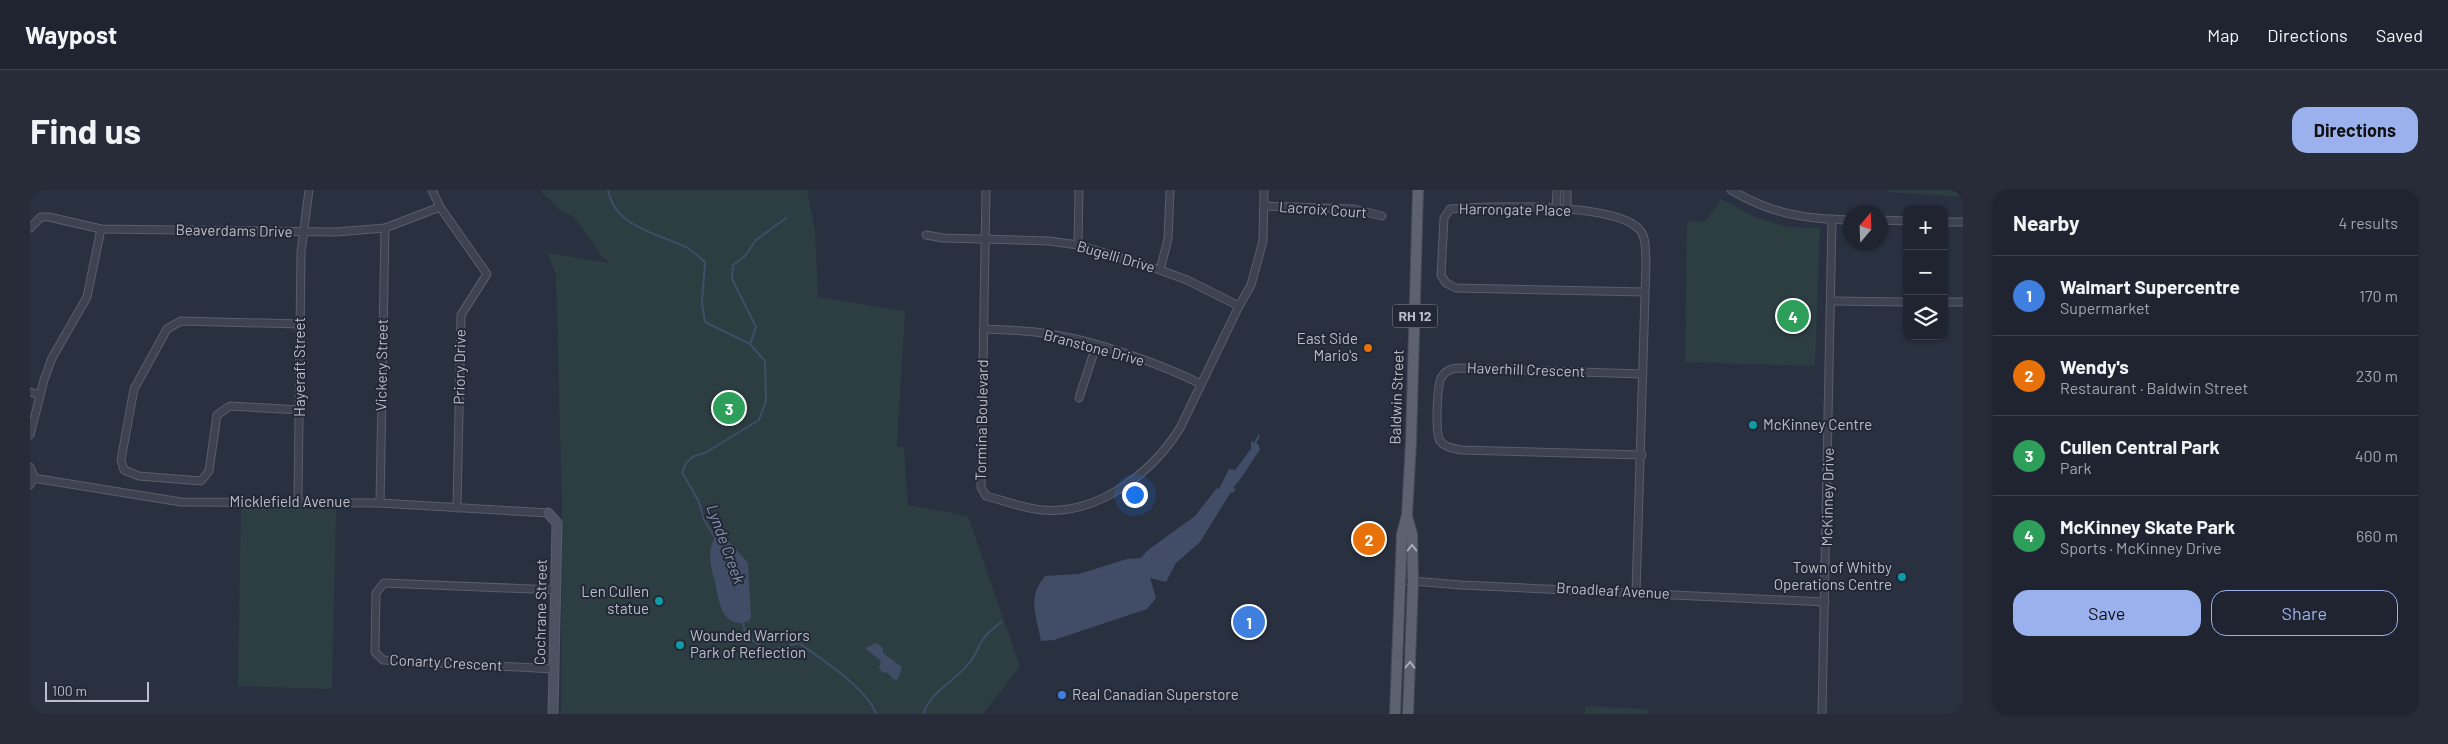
<!DOCTYPE html>
<html lang="en">
<head>
<meta charset="utf-8">
<style>
  :root { --surface:#1f2430; --page:#272c38; --text:#f1f3f6; --muted:#a1a4ab; --line:#3c414c; --accent:#9bb1ee }
  body { margin:0; font-family:Barlow,sans-serif; background:var(--page); color:var(--text) }
  .controls { position:absolute; right:15px; top:15px; display:grid; overflow:hidden; border-radius:10px; box-shadow:0 1px 4px #0004 }
  .controls button { width:45px; height:45px; display:grid; place-items:center; padding:0; border:0; border-bottom:1px solid var(--line); background:var(--surface); color:var(--text); font:25px sans-serif }
  .compass { position:absolute; left:1813px; top:15px; width:45px; height:45px; border-radius:50%; background:var(--surface); box-shadow:0 1px 4px #0004; rotate:19deg }
  .scale { position:absolute; left:15px; bottom:12px; width:104px; box-sizing:border-box; padding-left:5px; border:2px solid #babeca; border-top:0; font-size:14px; line-height:18px; white-space:nowrap; color:#babeca; -webkit-text-stroke:4px #222835; paint-order:stroke }
  .you { position:absolute; left:1104px; top:304px; width:18px; height:18px; margin:-12px; border:4px solid #fff; border-radius:50%; background:#1a73e8; box-shadow:0 0 0 8px #1a73e833 }
  .badge { display:grid; place-items:center; width:32px; height:32px; border-radius:50%; background:var(--accent); color:#fff; font-size:16px; font-weight:700 }
  .pin { position:absolute; translate:-50% -50%; border:2px solid #fff; box-shadow:0 1px 5px #0006 }
  .list { margin:0; padding:0; list-style:none }
  h2 { display:flex; justify-content:space-between; align-items:center; height:65px; margin:0; padding:0 20px; font-size:21px }
  h2 small { font-size:16px; font-weight:400; color:var(--muted) }
  .list li { display:grid; grid-template-columns:32px 1fr auto; gap:15px; align-items:center; box-sizing:border-box; height:80px; padding:0 20px; border-top:1px solid var(--line) }
  .list b { display:block; font-size:19px; white-space:nowrap }
  .list p { margin:0; font-size:16px; white-space:nowrap; color:var(--muted) }
  .list em { font-size:16px; font-style:normal; color:var(--muted) }
  .actions { display:flex; gap:10px; padding:15px 20px }
  .actions a { flex:1; padding:11px 0; border:1px solid var(--accent); border-radius:15px; text-align:center; font-size:18px; color:var(--accent) }
  .actions .main { background:var(--accent); color:#111 }
  .icon { flex:none; width:28px; height:28px; fill:none; stroke:currentColor; stroke-width:2; stroke-linecap:round; stroke-linejoin:round }
  .map { position:relative; flex:none; width:1933px; height:524px; overflow:hidden; border-radius:15px }
  header { display:flex; align-items:center; gap:30px; box-sizing:border-box; height:70px; padding:0 25px; background:var(--surface); border-bottom:1px solid var(--line) }
  header strong { font-size:24px }
  nav { display:flex; gap:28px; margin-inline-start:auto; font-size:18px }
  .intro { display:flex; align-items:center; justify-content:space-between; box-sizing:border-box; height:120px; padding:0 30px }
  h1 { margin:0; font-size:35px }
  .button { padding:12px 22px; border-radius:15px; background:var(--accent); color:#111; font-size:18px; font-weight:700 }
  main { display:flex; gap:30px; padding:0 30px }
  aside { flex:1; background:var(--surface); border-radius:15px; box-shadow:0 1px 4px #0004 }
  .map>svg:first-child { display:block }
</style>
</head>
<body>
<header>
<strong>Waypost</strong>
<nav><a>Map</a><a>Directions</a><a>Saved</a></nav>
</header>
<div class="intro"><h1>Find us</h1><a class="button">Directions</a></div>
<main>
<div class="map">
<svg width="1933" height="524" viewBox="0 0 1933 524">
  <rect width="100%" height="100%" fill="#293040"/>
  <g fill="#2c3e42">
    <polygon points="510,0 777,0 785,41 788,107 875,121 867,256 874,257 878,315 938,326 990,477 953,524 531,524 532,314 526,84 517,63 580,73 572,66 543,26 530,21"/>
    <polygon points="1857,0 1933,0 1933,7 1859,2"/>
    <polygon points="1691,9 1725,27 1758,37 1790,38 1785,176 1655,172 1657,31 1675,32"/>
    <polygon points="211,316 306,319 302,499 208,496"/>
    <polygon points="1555,516 1617,519 1617,524 1555,524"/>
  </g>
  <g fill="#414c67">
    <path d="M1221 251 1228 254 1230 260C1220 273 1214 286 1203 298L1206 299 1203 303 1201 302 1170 352 1146 373 1136 392 1120 388 1126 408 1117 419 1024 450 1011 451C1006 424 997 408 1015 386L1049 384 1097 369 1111 368 1118 360 1165 326 1187 298 1189 299 1199 279 1205 280 1221 259Z"/>
    <path d="M688 339 718 373 721 427 719 431C692 440 689 412 685 392 683 384 680 374 680 365 680 357 685 347 688 339Z"/>
    <polygon points="846,453 853,458 853,463 872,477 868,489 864,490 858,483 852,482 849,478 851,471 835,458"/>
  </g>
  <g fill="none" stroke-linecap="round" stroke-linejoin="round">
    <g stroke="#414c67" stroke-width="2">
      <path d="M578 0C585 37 626 43 656 57 663 61 669 67 675 72L672 113 675 132 720 154 735 171 736 211 729 230 675 263 664 266 656 273 652 282 669 312 674 330 686 349"/>
      <polyline points="720,154 726,137 702,89 703,75 715,66 726,50 756,28"/>
      <polyline points="1225,253 1229,246"/>
      <path d="M713 432 716 446 738 461 769 453C791 469 838 499 846 524"/>
      <path d="M893 524C903 498 924 493 940 472 946 465 948 456 954 448 958 442 965 437 971 432"/>
    </g>
    <defs>
      <g id="street">
        <polyline points="402,0 410,17 457,84 431,125 427,318"/>
        <path d="M956 0 951 297 956 306C975 311 993 318 1012 320 1068 325 1122 283 1150 238L1209 116 1221 95 1233 51 1234 0"/>
        <path d="M1701 0C1742 24 1774 29 1820 30"/>
        <polyline points="1234,16 1324,19 1352,26"/>
        <polyline points="1526,20 1527,0"/>
        <polyline points="1537,20 1537,0"/>
        <polyline points="1850,30 1877,31"/>
        <polyline points="1914,32 1933,32"/>
        <polyline points="0,38 11,27 19,27 71,39 306,42 355,38 410,17"/>
        <polyline points="896,45 913,48 1019,51 1048,55 1130,80 1157,90 1209,116"/>
        <polyline points="1048,55 1049,0"/>
        <polyline points="1130,80 1138,49 1140,0"/>
        <polyline points="1802,111 1877,112"/>
        <polyline points="1914,112 1933,112"/>
        <path d="M953 139C975 140 997 140 1019 144 1063 150 1131 174 1171 194"/>
        <polyline points="0,202 10,205"/>
        <polyline points="1049,208 1066,156"/>
        <polyline points="270,220 200,216 187,225 179,281 171,291 109,286 94,280 91,270 104,199 137,139 151,131 270,134"/>
        <polyline points="0,245 14,190 22,168 57,107 71,39"/>
        <path d="M1612 265 1431 260C1423 258 1416 258 1410 251 1405 243 1407 197 1411 188 1414 182 1420 179 1427 178L1613 184"/>
        <polyline points="0,277 4,286 0,295"/>
        <polyline points="3,288 151,312 350,313 518,323"/>
        <polyline points="268,311 271,62 279,0"/>
        <polyline points="350,313 355,38"/>
        <polyline points="1370,390 1431,395 1795,412"/>
        <path d="M1606 403 1616 72C1615 62 1617 47 1609 39 1583 12 1459 16 1420 19L1414 28 1411 85 1416 93 1426 98 1615 102"/>
        <polyline points="524,479 353,470 345,462 346,403 354,393 526,400"/>
        <polyline points="1792,524 1802,29"/>
      </g>
      <polyline id="secondary" points="518,323 527,333 523,524"/>
      <g id="primary">
        <polyline points="1377,326 1382,344 1383,391 1378,524"/>
        <polyline points="1365,524 1372,344 1377,325 1381,252 1388,0"/>
      </g>
    </defs>
    <use href="#street" stroke="#585e6a" stroke-width="9"/>
    <use href="#secondary" stroke="#585e6a" stroke-width="11"/>
    <use href="#primary" stroke="#474c59" stroke-width="12"/>
    <use href="#street" stroke="#3d4350" stroke-width="7"/>
    <use href="#secondary" stroke="#4c5262" stroke-width="9"/>
    <use href="#primary" stroke="#5c626f" stroke-width="10"/>
  </g>
  <defs><path id="oneway-chevron" d="M-2-3.5L2.5 0L-2 3.5" fill="none" stroke-width="1.6" stroke-linecap="round" stroke-linejoin="round" transform="scale(1.25)"/></defs>
  <g stroke="#a7acb8">
    <use href="#oneway-chevron" transform="translate(1382 358) rotate(-90)"/>
    <use href="#oneway-chevron" transform="translate(1380 475) rotate(-88)"/>
  </g>
  <circle fill="#e8710a" stroke="#222835" stroke-width="2" cx="1338" cy="158" r="5"/>
  <g fill="#0f9aa8" stroke="#222835" stroke-width="2">
    <circle cx="1723" cy="235" r="5"/>
    <circle cx="1872" cy="387" r="5"/>
    <circle cx="629" cy="411" r="5"/>
    <circle cx="650" cy="455" r="5"/>
  </g>
  <circle fill="#3f7fe0" stroke="#222835" stroke-width="2" cx="1032" cy="505" r="5"/>
  <g text-anchor="middle" stroke-width="4" stroke-linejoin="round" paint-order="stroke">
    <rect fill="#222835" stroke="#8c919d" stroke-width="1" x="1362.5" y="114.5" width="45" height="23" rx="4"/>
    <g font-size="14" font-weight="bold" fill="#babeca">
      <text x="1385" y="131">RH 12</text>
    </g>
    <g font-size="15" fill="#babeca" stroke="#222835">
      <text transform="translate(1293 20) rotate(4)" y="5">Lacroix Court</text>
      <text transform="translate(1485 20) rotate(1)" y="5">Harrongate Place</text>
      <text transform="translate(204 41) rotate(1)" y="5">Beaverdams Drive</text>
      <text transform="translate(1086 67) rotate(16)" y="5">Bugelli Drive</text>
      <text transform="translate(1064 158) rotate(15)" y="5">Branstone Drive</text>
      <text transform="translate(352 175) rotate(-89)" y="5">Vickery Street</text>
      <text transform="translate(270 177) rotate(-90)" y="5">Hayeraft Street</text>
      <text transform="translate(430 177) rotate(-89)" y="5">Priory Drive</text>
      <text transform="translate(1496 180) rotate(2)" y="5">Haverhill Crescent</text>
      <text transform="translate(1367 207) rotate(-88)" y="5">Baldwin Street</text>
      <text transform="translate(952 230) rotate(-89)" y="5">Tormina Boulevard</text>
      <text transform="translate(1798 307) rotate(-89)" y="5">McKinney Drive</text>
      <text x="260" y="317">Micklefield Avenue</text>
      <text transform="translate(1583 401) rotate(3)" y="5">Broadleaf Avenue</text>
      <text transform="translate(511 422) rotate(-89)" y="5">Cochrane Street</text>
      <text transform="translate(416 473) rotate(3)" y="5">Conarty Crescent</text>
    </g>
    <g font-size="15" fill="#babeca" stroke="#222835" text-anchor="end">
      <text x="1328" y="154">East Side<tspan x="1328" dy="17">Mario's</tspan></text>
      <text x="1733" y="240" text-anchor="start">McKinney Centre</text>
      <text x="1862" y="383">Town of Whitby<tspan x="1862" dy="17">Operations Centre</tspan></text>
      <text x="619" y="407">Len Cullen<tspan x="619" dy="17">statue</tspan></text>
      <text x="660" y="451" text-anchor="start">Wounded Warriors<tspan x="660" dy="17">Park of Reflection</tspan></text>
      <text x="1042" y="510" text-anchor="start">Real Canadian Superstore</text>
    </g>
    <g font-size="16" font-style="italic" fill="#8591ae" stroke="#222835">
      <text transform="translate(696 354) rotate(70)" y="6">Lynde Creek</text>
    </g>
  </g>
</svg>
<div class="controls">
<button>+</button>
<button>−</button>
<button><svg class="icon" aria-label="layers" viewBox="0 0 24 24"><path d="M12 4l9 5-9 5-9-5zM3 14l9 5 9-5"/></svg></button>
</div>
<svg class="compass" viewBox="-18 -18 36 36"><path d="M0-13l5 13h-10z" fill="#e53935"/><path d="M0 13l5-13h-10z" fill="#a1a4ab"/></svg>
<div class="scale">100 m</div>
<div class="you"></div>
<div class="pin badge" style="left:1219px;top:432px;background:#3f7fe0">1</div>
<div class="pin badge" style="left:1339px;top:349px;background:#e8710a">2</div>
<div class="pin badge" style="left:699px;top:218px;background:#2e9e5b">3</div>
<div class="pin badge" style="left:1763px;top:126px;background:#2e9e5b">4</div>
</div>
<aside>
<h2>Nearby<small>4 results</small></h2>
<ul class="list">
<li><span class="badge" style="background:#3f7fe0">1</span><div><b>Walmart Supercentre</b><p>Supermarket</p></div><em>170 m</em></li>
<li><span class="badge" style="background:#e8710a">2</span><div><b>Wendy's</b><p>Restaurant · Baldwin Street</p></div><em>230 m</em></li>
<li><span class="badge" style="background:#2e9e5b">3</span><div><b>Cullen Central Park</b><p>Park</p></div><em>400 m</em></li>
<li><span class="badge" style="background:#2e9e5b">4</span><div><b>McKinney Skate Park</b><p>Sports · McKinney Drive</p></div><em>660 m</em></li>
</ul>
<div class="actions"><a class="main">Save</a><a>Share</a></div>
</aside>
</main>
</body>
</html>
